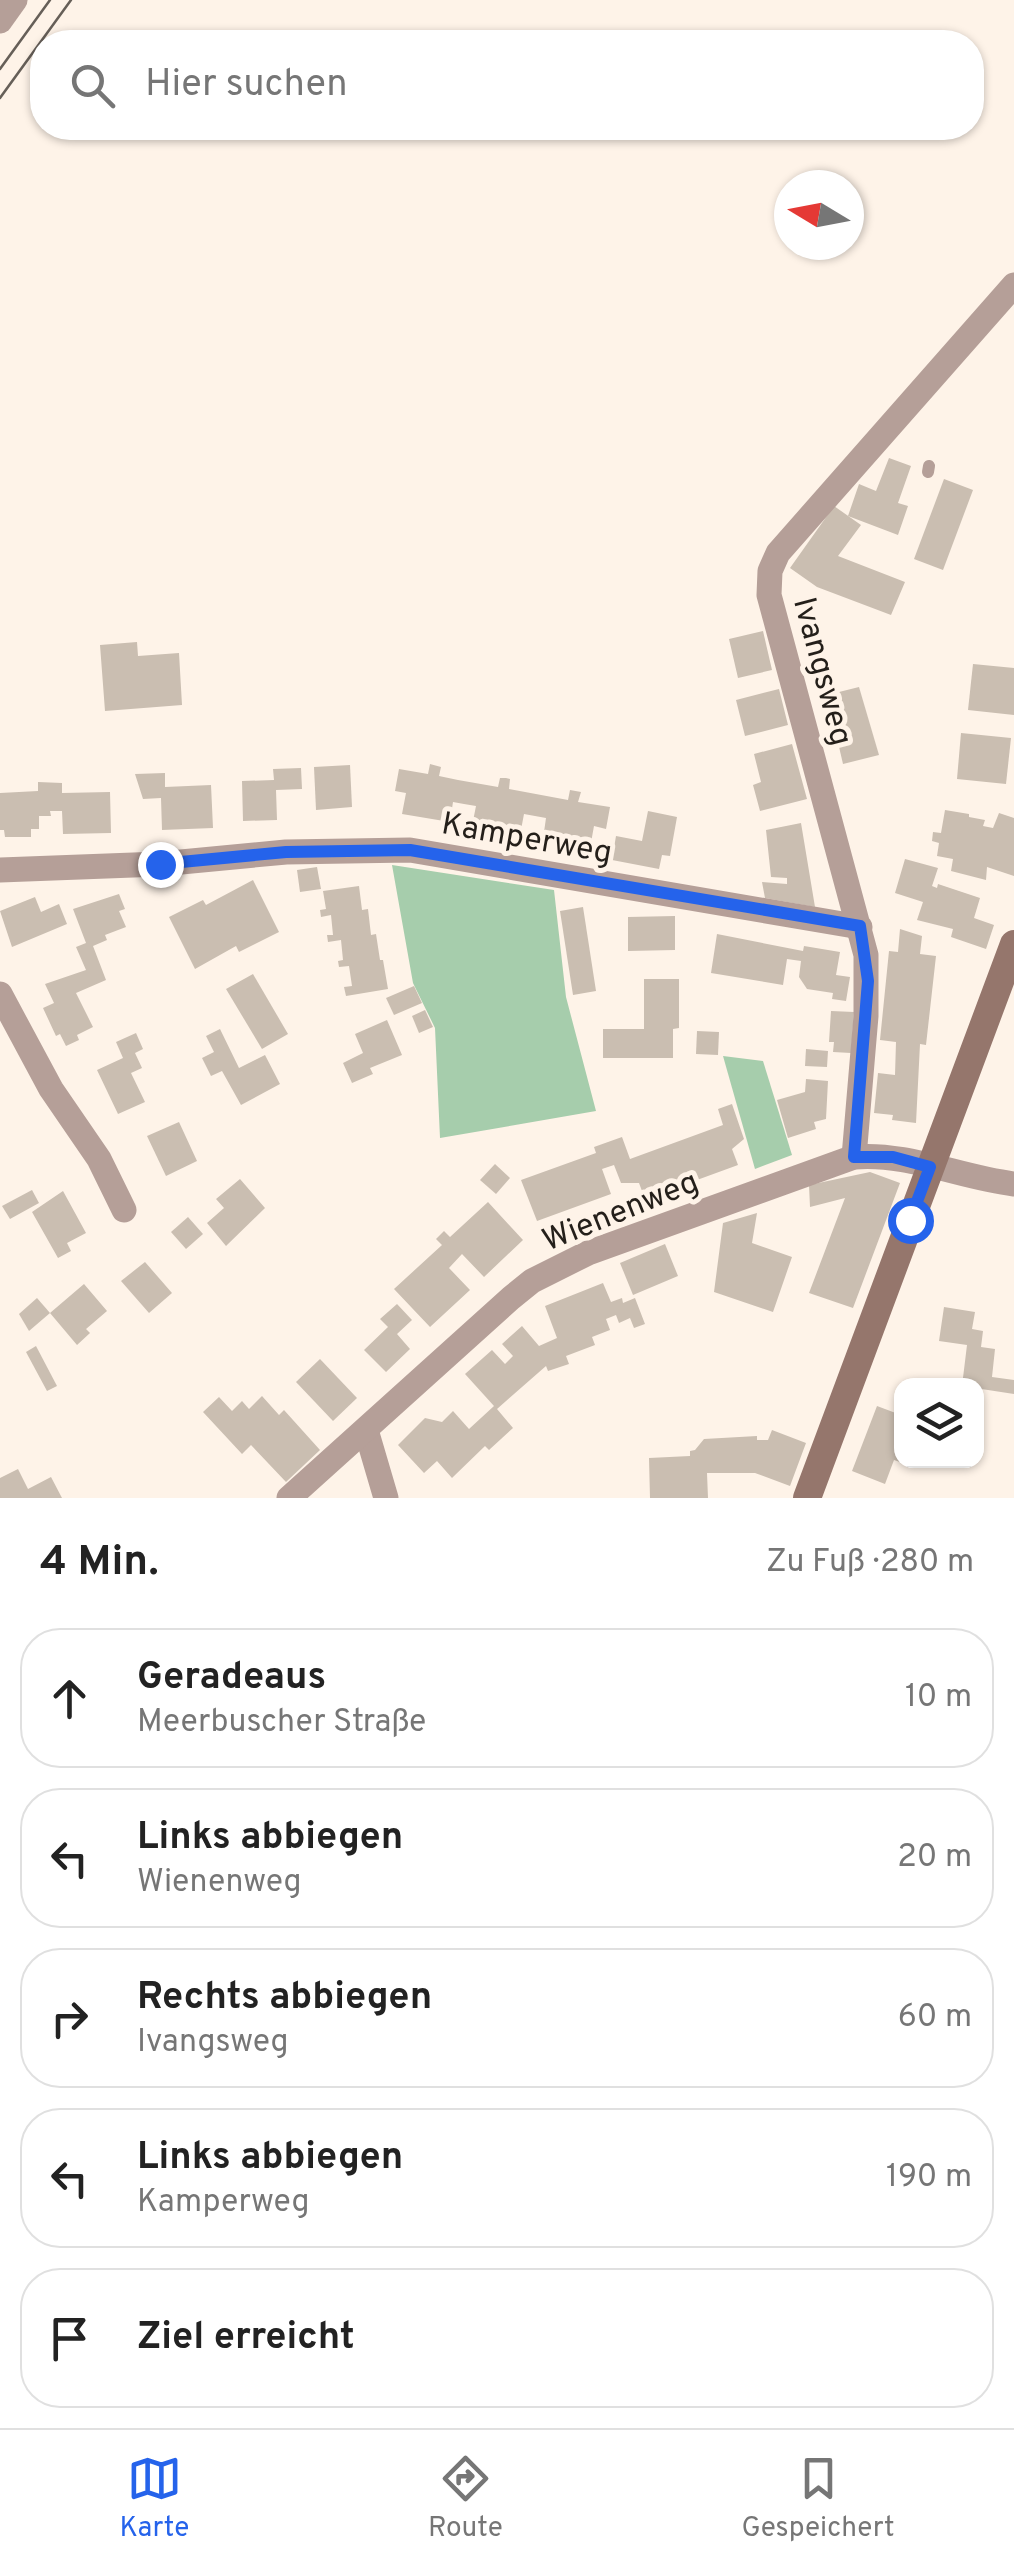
<!DOCTYPE html>
<html lang="de">
<head>
<meta charset="utf-8">
<style>
  :root { --surface:#fff; --page:#f6f6f6; --text:#222; --muted:#767676; --line:#e0e0e0; --accent:#2563eb }
  body { margin:0; font-family:Overpass,sans-serif; background:var(--page); color:var(--text) }
  .controls { position:absolute; right:30px; bottom:30px; display:grid; overflow:hidden; border-radius:20px; box-shadow:0 2px 8px #0004 }
  .controls button { width:90px; height:90px; display:grid; place-items:center; padding:0; border:0; border-bottom:2px solid var(--line); background:var(--surface); color:var(--text); font:50px sans-serif }
  .compass { position:absolute; left:774px; top:170px; width:90px; height:90px; border-radius:50%; background:var(--surface); box-shadow:0 2px 8px #0004; rotate:280deg }
  .stop { position:absolute; width:30px; height:30px; margin:-22px; border:8px solid #2563eb; border-radius:50%; background:#fff }
  .stop.end { background:#2563eb; border-color:#fff; box-shadow:0 2px 10px #0008 }
  .list { margin:0; padding:0; list-style:none }
  h2 { display:flex; justify-content:space-between; align-items:center; height:130px; margin:0; padding:0 40px; font-size:42px }
  h2 small { font-size:32px; font-weight:400; color:var(--muted) }
  .list li { display:grid; grid-template-columns:65px 1fr auto; gap:30px; align-items:center; box-sizing:border-box; height:140px; margin:0 20px 20px; padding:0 20px; border:2px solid var(--line); border-radius:40px }
  .list b { display:block; font-size:38px; white-space:nowrap }
  .list p { margin:0; font-size:32px; white-space:nowrap; color:var(--muted) }
  .list em { font-size:32px; font-style:normal; color:var(--muted) }
  .icon { flex:none; width:55px; height:55px; fill:none; stroke:currentColor; stroke-width:2; stroke-linecap:round; stroke-linejoin:round }
  .map { position:relative; flex:none; width:1014px; height:1498px; overflow:hidden }
  .search { position:absolute; background:var(--surface); box-shadow:0 2px 8px #0004; left:30px; right:30px; top:30px; height:110px; display:flex; align-items:center; gap:25px; box-sizing:border-box; padding:0 35px; border-radius:40px; color:var(--muted); font-size:38px }
  .sheet { height:930px; background:var(--surface) }
  nav { display:flex; justify-content:space-around; align-items:center; box-sizing:border-box; height:140px; border-top:2px solid var(--line); background:var(--surface); font-size:28px; color:var(--muted) }
  nav a { display:grid; justify-items:center; gap:5px }
  nav .on { color:var(--accent) }
  .map>svg:first-child { display:block }
</style>
</head>
<body>
<div class="map">
<svg width="1014" height="1498" viewBox="0 0 1014 1498">
  <rect width="100%" height="100%" fill="#fef3e8"/>
  <g fill="#a6cdac">
    <polygon points="392,865 554,890 566,997 596,1111 440,1138 435,1028 413,983"/>
    <polygon points="723,1056 763,1061 792,1155 755,1169"/>
  </g>
  <g fill="#cabeb1">
    <polygon points="889,458 911,466 898,503 908,506 898,535 848,516 859,484 876,491"/>
    <polygon points="944,479 973,490 943,570 914,559"/>
    <polygon points="834,506 861,525 838,556 905,582 891,615 817,587 790,568"/>
    <polygon points="763,631 772,670 738,678 729,639"/>
    <polygon points="137,642 138,656 179,653 182,705 105,711 100,645"/>
    <polygon points="973,664 1014,668 1014,715 968,710"/>
    <polygon points="859,687 879,755 843,764 827,695"/>
    <polygon points="779,689 788,725 745,736 736,700"/>
    <polygon points="961,733 1011,738 1006,784 957,779"/>
    <polygon points="792,744 807,799 760,811 753,785 761,782 754,754"/>
    <polygon points="430,764 441,767 439,776 458,780 498,787 500,778 506,778 510,779 509,789 568,800 570,790 581,792 578,802 610,807 606,829 594,826 590,848 543,839 546,818 524,814 520,835 472,826 476,806 464,804 453,802 450,822 402,814 406,793 395,791 399,769 428,774"/>
    <polygon points="350,765 352,807 316,810 314,767"/>
    <polygon points="301,768 302,789 276,790 277,820 243,821 242,781 274,780 273,769"/>
    <polygon points="165,773 165,787 211,785 213,828 162,830 161,798 143,799 135,774"/>
    <polygon points="38,782 62,783 62,793 110,792 111,833 63,834 62,811 50,811 51,816 39,816 39,829 31,829 31,837 5,837 4,830 0,830 0,793 38,791"/>
    <polygon points="945,810 969,814 969,817 985,820 983,826 993,828 999,813 1014,818 1014,876 987,867 986,880 951,871 953,859 937,856 939,843 932,841 933,832 941,833"/>
    <polygon points="648,811 677,817 670,856 662,855 659,869 612,860 616,836 642,841"/>
    <polygon points="801,823 815,907 765,898 762,882 787,884 787,878 771,877 766,830"/>
    <polygon points="905,859 938,868 932,886 937,888 938,884 980,898 974,918 994,925 986,949 951,937 953,929 917,920 923,902 895,893"/>
    <polygon points="317,867 321,889 300,892 297,870"/>
    <polygon points="253,880 279,932 239,952 236,946 195,969 169,917 203,900 206,905"/>
    <polygon points="359,886 362,910 368,909 371,935 376,934 380,960 383,960 388,989 346,996 344,987 352,986 349,966 339,967 338,961 343,960 341,940 328,942 327,935 333,935 331,915 321,917 320,910 326,909 323,891"/>
    <polygon points="119,894 125,909 119,911 126,927 105,935 107,940 93,946 106,980 76,993 93,1027 77,1035 79,1040 66,1046 60,1034 56,1036 43,1008 54,1003 45,984 86,970 76,947 86,943 73,909"/>
    <polygon points="35,897 41,912 59,904 67,924 12,947 0,911"/>
    <polygon points="583,907 596,991 573,995 560,911"/>
    <polygon points="675,916 675,950 628,951 628,917"/>
    <polygon points="900,929 922,936 920,954 936,956 926,1045 920,1044 916,1123 892,1120 893,1115 874,1113 878,1073 895,1075 896,1042 880,1040 889,951 898,952"/>
    <polygon points="717,934 803,951 804,946 840,952 836,975 850,977 846,1001 832,999 833,993 807,989 799,977 801,961 787,959 783,985 711,973"/>
    <polygon points="253,974 288,1034 262,1049 226,989"/>
    <polygon points="644,979 679,979 679,1028 673,1029 673,1058 603,1058 603,1029 644,1029"/>
    <polygon points="414,986 422,1003 394,1015 386,998"/>
    <polygon points="425,1010 433,1027 419,1033 412,1016"/>
    <polygon points="831,1011 854,1012 851,1053 833,1052 834,1042 829,1042"/>
    <polygon points="387,1020 402,1055 370,1068 373,1074 352,1083 343,1063 363,1053 355,1034"/>
    <polygon points="220,1029 239,1068 265,1055 280,1084 241,1105 222,1071 211,1076 202,1058 214,1052 206,1036"/>
    <polygon points="697,1031 719,1032 718,1055 696,1054"/>
    <polygon points="136,1033 143,1049 135,1053 142,1068 131,1073 145,1102 118,1114 97,1070 123,1058 116,1042"/>
    <polygon points="806,1049 828,1051 827,1067 805,1066"/>
    <polygon points="806,1079 828,1081 826,1119 814,1122 816,1129 788,1138 777,1100 805,1092"/>
    <polygon points="732,1104 744,1139 732,1149 738,1165 645,1199 639,1183 621,1183 614,1165 602,1169 611,1194 537,1221 521,1180 596,1153 594,1147 622,1137 630,1159 723,1125 718,1109"/>
    <polygon points="179,1122 197,1161 166,1176 147,1136"/>
    <polygon points="495,1164 510,1178 496,1194 480,1180"/>
    <polygon points="870,1172 900,1183 853,1308 809,1293 845,1198 810,1207 809,1185"/>
    <polygon points="240,1179 265,1208 226,1246 207,1223 224,1208 216,1199"/>
    <polygon points="32,1190 39,1203 10,1219 2,1206"/>
    <polygon points="63,1191 86,1233 67,1243 71,1251 58,1258 32,1212"/>
    <polygon points="488,1202 523,1240 484,1277 462,1254 449,1268 470,1290 430,1327 394,1289 442,1245 436,1239 444,1231 450,1237"/>
    <polygon points="757,1213 752,1243 792,1257 773,1312 714,1292 723,1223"/>
    <polygon points="188,1217 203,1234 186,1249 171,1232"/>
    <polygon points="665,1244 678,1276 633,1295 620,1263"/>
    <polygon points="145,1262 172,1293 149,1313 121,1281"/>
    <polygon points="603,1283 611,1302 622,1298 623,1303 635,1298 645,1324 634,1328 630,1318 619,1323 616,1315 606,1319 610,1330 592,1337 595,1345 566,1356 569,1364 548,1371 546,1366 497,1409 513,1428 489,1450 485,1446 452,1478 437,1461 424,1473 398,1445 425,1418 442,1422 453,1411 469,1429 494,1406 465,1374 492,1350 505,1364 513,1356 502,1344 522,1326 539,1346 557,1338 545,1306"/>
    <polygon points="84,1284 107,1311 86,1329 90,1333 77,1345 50,1313"/>
    <polygon points="37,1298 50,1313 29,1331 19,1314"/>
    <polygon points="397,1304 412,1320 397,1334 410,1349 386,1372 364,1350 388,1327 380,1319"/>
    <polygon points="944,1307 975,1312 972,1329 983,1331 981,1347 995,1349 992,1377 1014,1380 1014,1394 962,1386 967,1345 939,1341"/>
    <polygon points="36,1346 57,1386 47,1391 26,1352"/>
    <polygon points="320,1359 357,1398 333,1421 296,1382"/>
    <polygon points="262,1396 279,1415 284,1410 320,1450 286,1482 251,1445 242,1454 203,1412 219,1397 232,1411 242,1401 249,1409"/>
    <polygon points="877,1406 901,1415 901,1460 900,1462 894,1460 885,1484 852,1471"/>
    <polygon points="772,1430 806,1443 790,1486 755,1473 707,1473 708,1498 650,1498 649,1458 690,1456 690,1451 695,1450 704,1439 757,1436 757,1440 768,1440"/>
    <polygon points="18,1469 28,1489 51,1477 62,1498 0,1498 0,1478"/>
  </g>
  <g fill="none" stroke-linecap="round" stroke-linejoin="round">
    <polyline stroke="#b59f98" stroke-width="12" points="928,472 929,466"/>
    <g stroke="#b59f98" stroke-width="25">
      <polyline points="0,21 15,0"/>
      <polyline points="0,870 160,864 286,852 410,850 860,927"/>
      <polyline points="0,994 51,1089 99,1159 124,1210"/>
      <polyline points="854,1157 866,1016 866,955 769,595 770,571 778,553 1014,285"/>
      <polyline points="366,1430 386,1498"/>
      <path d="M289 1498 511 1298 532 1281 588 1253 854 1157C906 1152 962 1178 1014 1184"/>
    </g>
    <polyline stroke="#95766c" stroke-width="28" points="807,1498 1014,944"/>
    <g stroke="#665f58" stroke-width="2.5">
      <polyline points="0,69 50,0"/>
      <polyline points="0,98 71,0"/>
    </g>
  </g>
  <g fill="none" stroke-linecap="round" stroke-linejoin="round">
    <polyline stroke="#2563eb" stroke-width="12" points="160,864 286,852 410,850 860,926 868,981 854,1157 893,1157 930,1167 910,1220"/>
  </g>
  <g text-anchor="middle" stroke-width="10" stroke-linejoin="round" paint-order="stroke">
    <g font-size="32" fill="#241f1a" stroke="#fef3e8">
      <text transform="translate(824 671) rotate(75)" y="11">Ivangsweg</text>
      <text transform="translate(527 837) rotate(10)" y="11">Kamperweg</text>
      <text transform="translate(620 1210) rotate(-22)" y="11">Wienenweg</text>
    </g>
  </g>
</svg>
<div class="controls">
<button><svg class="icon" aria-label="layers" viewBox="0 0 24 24"><path d="M12 4l9 5-9 5-9-5zM3 14l9 5 9-5"/></svg></button>
</div>
<svg class="compass" viewBox="-18 -18 36 36"><path d="M0-13l5 13h-10z" fill="#e53935"/><path d="M0 13l5-13h-10z" fill="#767676"/></svg>
<div class="stop" style="left:910px;top:1220px"></div>
<div class="stop end" style="left:160px;top:864px"></div>
<div class="search"><svg class="icon" aria-label="search" viewBox="0 0 24 24"><circle cx="10" cy="10" r="6"/><path d="M15 15l6 6"/></svg>Hier suchen</div>
</div>
<section class="sheet">
<h2>4 Min.<small>Zu Fuß · 280 m</small></h2>
<ul class="list">
<li><svg class="icon" aria-label="ahead" viewBox="0 0 24 24"><path d="M12 20V5M6 11l6-6 6 6"/></svg><div><b>Geradeaus</b><p>Meerbuscher Straße</p></div><em>10 m</em></li>
<li><svg class="icon" aria-label="left" viewBox="0 0 24 24"><path d="M17 20v-9H6M10 6l-5 5 5 5"/></svg><div><b>Links abbiegen</b><p>Wienenweg</p></div><em>20 m</em></li>
<li><svg class="icon" aria-label="right" viewBox="0 0 24 24"><path d="M7 20v-9h11M14 6l5 5-5 5"/></svg><div><b>Rechts abbiegen</b><p>Ivangsweg</p></div><em>60 m</em></li>
<li><svg class="icon" aria-label="left" viewBox="0 0 24 24"><path d="M17 20v-9H6M10 6l-5 5 5 5"/></svg><div><b>Links abbiegen</b><p>Kamperweg</p></div><em>190 m</em></li>
<li><svg class="icon" aria-label="arrive" viewBox="0 0 24 24"><path d="M6 21V4h12l-3 4 3 4H6"/></svg><div><b>Ziel erreicht</b></div></li>
</ul>
</section>
<nav>
<a class="on"><svg class="icon" aria-label="map" viewBox="0 0 24 24"><path d="M3 6l6-2 6 2 6-2v14l-6 2-6-2-6 2zM9 4v14M15 6v14"/></svg>Karte</a>
<a><svg class="icon" aria-label="directions" viewBox="0 0 24 24"><path d="M12 3l9 9-9 9-9-9zM9 14v-3h6M13 9l2 2-2 2"/></svg>Route</a>
<a><svg class="icon" aria-label="saved" viewBox="0 0 24 24"><path d="M7 4h10v16l-5-4-5 4z"/></svg>Gespeichert</a>
</nav>
</body>
</html>
